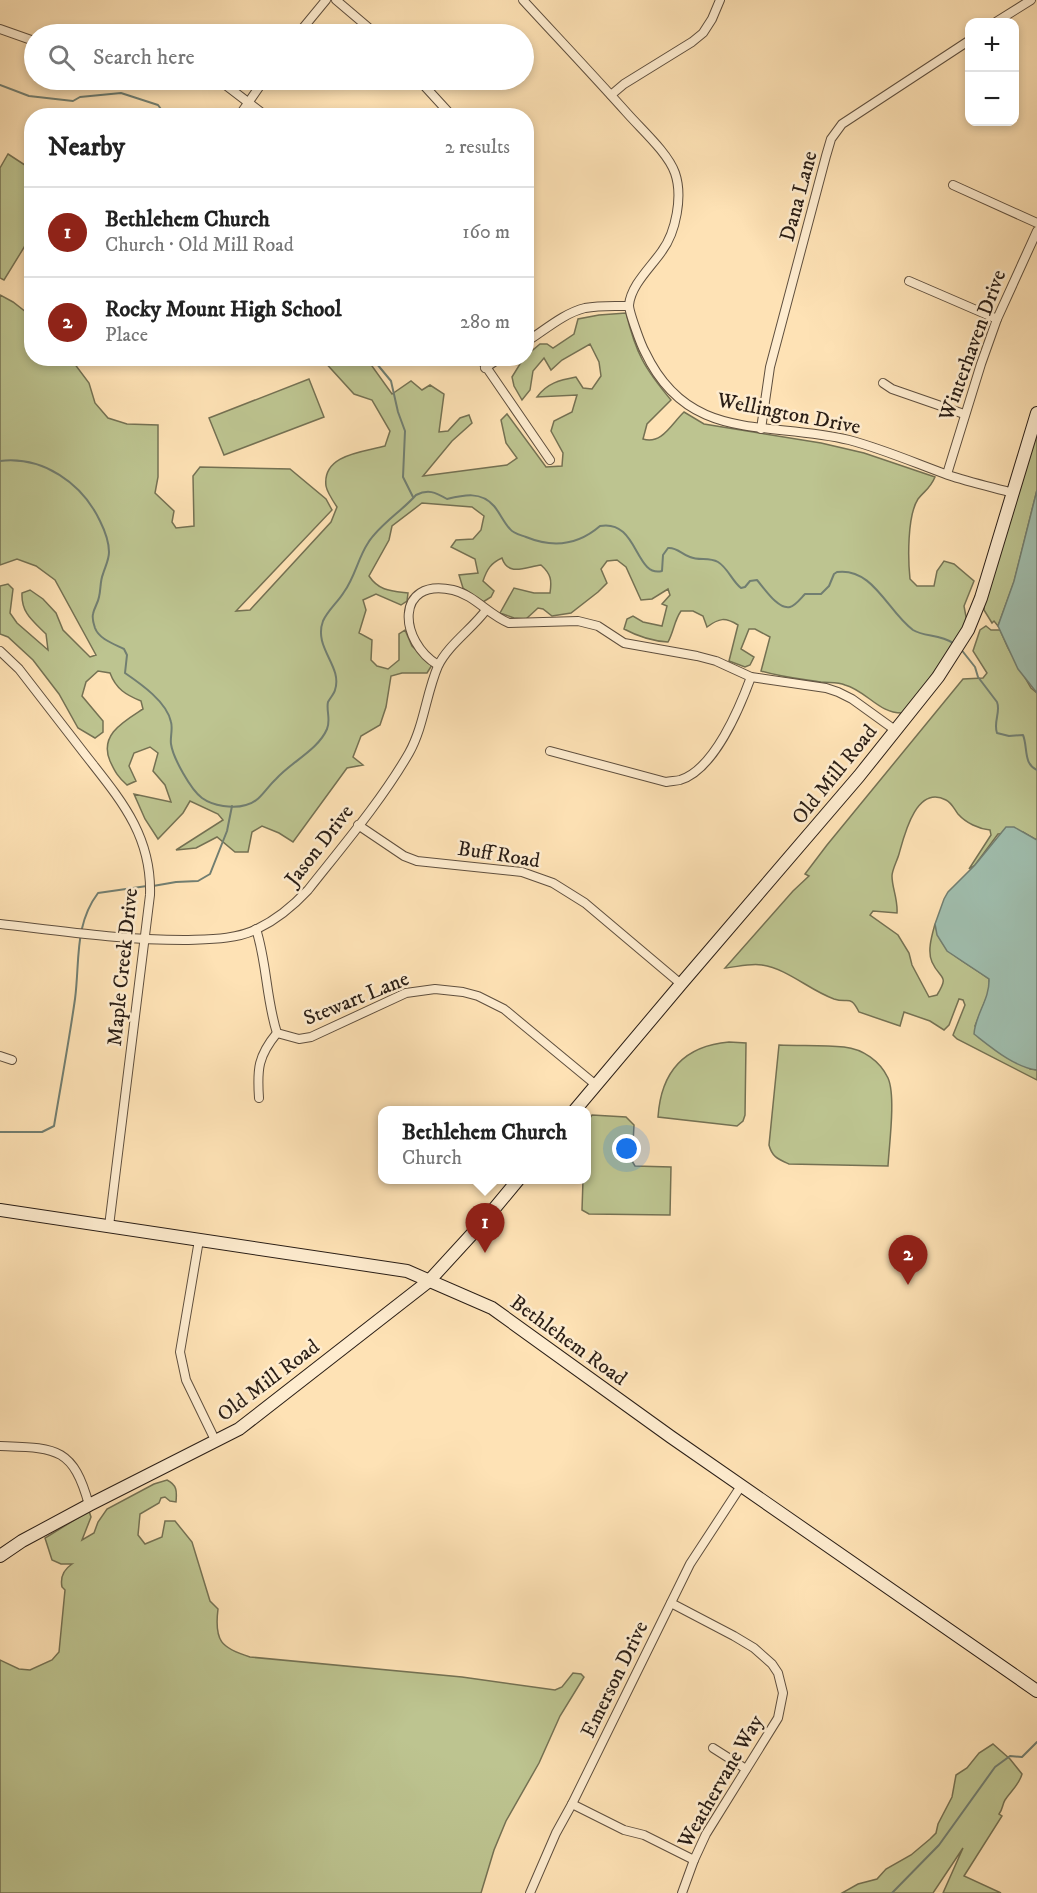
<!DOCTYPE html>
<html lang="en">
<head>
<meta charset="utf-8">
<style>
  :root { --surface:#fff; --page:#f6f6f6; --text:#222; --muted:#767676; --line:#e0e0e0; --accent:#8f2418 }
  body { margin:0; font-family:"IM FELL DW Pica",serif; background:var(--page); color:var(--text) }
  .controls { position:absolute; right:18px; top:18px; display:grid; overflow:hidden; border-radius:12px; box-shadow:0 3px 9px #0003 }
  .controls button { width:54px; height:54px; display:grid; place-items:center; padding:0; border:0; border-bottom:2px solid var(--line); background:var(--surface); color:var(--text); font:30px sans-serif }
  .you { position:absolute; left:627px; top:1149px; width:21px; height:21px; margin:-15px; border:4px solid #fff; border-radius:50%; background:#1a73e8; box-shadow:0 0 0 9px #1a73e833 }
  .badge { display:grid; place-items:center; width:39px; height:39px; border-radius:50%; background:var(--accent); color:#fff; font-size:20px; font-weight:700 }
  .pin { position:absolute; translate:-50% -50px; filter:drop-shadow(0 2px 3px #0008) }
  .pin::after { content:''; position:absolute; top:32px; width:21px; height:18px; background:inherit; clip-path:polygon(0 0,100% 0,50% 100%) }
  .popup { position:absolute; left:378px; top:1106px; width:213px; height:78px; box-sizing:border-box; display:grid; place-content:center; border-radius:12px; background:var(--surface); filter:drop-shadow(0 2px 4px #0005); font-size:20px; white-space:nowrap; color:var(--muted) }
  .popup b { font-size:22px; color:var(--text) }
  .popup::after { content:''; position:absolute; left:50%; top:100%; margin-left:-12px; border:12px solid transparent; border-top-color:var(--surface) }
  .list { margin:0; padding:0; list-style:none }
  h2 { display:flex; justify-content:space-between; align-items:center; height:78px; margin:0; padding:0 24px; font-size:26px }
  h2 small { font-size:20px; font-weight:400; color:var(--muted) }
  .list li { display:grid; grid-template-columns:39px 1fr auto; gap:18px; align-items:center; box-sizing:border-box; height:90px; padding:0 24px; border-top:2px solid var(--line) }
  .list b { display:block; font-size:22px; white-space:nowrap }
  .list p { margin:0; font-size:20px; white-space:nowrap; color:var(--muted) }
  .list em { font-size:20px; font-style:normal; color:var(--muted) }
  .icon { flex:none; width:33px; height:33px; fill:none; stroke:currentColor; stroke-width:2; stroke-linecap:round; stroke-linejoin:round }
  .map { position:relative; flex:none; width:1037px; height:1893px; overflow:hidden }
  .search { position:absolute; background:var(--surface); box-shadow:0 3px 9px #0003; left:24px; top:24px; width:510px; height:66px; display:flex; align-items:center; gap:15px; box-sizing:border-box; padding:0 21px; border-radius:33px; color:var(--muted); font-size:22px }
  .panel { position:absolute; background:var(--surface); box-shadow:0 3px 9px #0003; left:24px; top:108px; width:510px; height:258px; border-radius:24px }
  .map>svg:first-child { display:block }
</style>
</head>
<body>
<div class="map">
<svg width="1037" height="1893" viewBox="0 0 1037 1893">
  <rect width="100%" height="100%" fill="#fee2b5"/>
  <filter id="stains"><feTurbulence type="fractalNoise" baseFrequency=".00333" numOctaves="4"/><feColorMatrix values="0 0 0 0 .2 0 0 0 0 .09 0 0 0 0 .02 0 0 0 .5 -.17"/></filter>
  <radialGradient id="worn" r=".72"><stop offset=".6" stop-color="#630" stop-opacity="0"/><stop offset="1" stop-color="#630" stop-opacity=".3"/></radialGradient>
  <g fill="#bdc490" stroke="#747153" stroke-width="1.5">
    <polygon points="8,154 31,169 31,236 4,280 0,278 0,168"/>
    <path d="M0 295 13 302 31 316 32 358 71 359 89 383 95 403 108 418 127 424 158 425V477L155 493 174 511 172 522 176 528 194 526 193 476 200 467 290 469 326 499 332 510 236 611 250 610 331 522 337 507C333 501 327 492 326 486 322 454 364 452 385 446L390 431 372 400 354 394 322 359H367L392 394 411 381 422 390 430 385 444 394 439 432 448 431 460 418 469 415 472 423 452 441 423 476 507 465 517 458 506 443 501 420 507 414 546 467 562 466 563 453 551 431 554 421 572 412 577 395 537 397C547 383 560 380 576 377L583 388 592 389 601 376 599 362 590 344 562 360 551 370 544 358 533 371 530 390 522 400 514 386 512 377 523 359 526 358 527 355 540 344H547L553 348 574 334 578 319 599 315 626 313C636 353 644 368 671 400L647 424 643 439C662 445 672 423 684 412L704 424 821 443 864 453 935 477C930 489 925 490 918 499 907 516 908 560 910 579L917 586H934L937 571 944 561 954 564 974 581 964 606 967 622C947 654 927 684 903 713 879 714 867 691 845 685 838 682 829 683 821 682 801 679 781 677 761 671L770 637 755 629H749L741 649 754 657 750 665 745 667 729 661 738 625C725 617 719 618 707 627L703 616 693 611H681C674 621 674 631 668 642 651 641 639 637 624 629L627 619 633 616 643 622 662 626 667 606 662 604 670 595 668 589 652 599 641 600 626 567 617 560 607 561 601 569 607 583 598 592 571 613 552 616 543 609 538 608 526 619 514 618 500 613 514 588 534 593H550C552 580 551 574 541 565 526 567 508 577 502 558 491 563 487 569 483 581L494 591 491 597 483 602 463 588 459 575 478 573 475 559 451 547 456 540 473 539 481 530 484 516 472 507 422 503 392 526 389 540 369 576C379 591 391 591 408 593L407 601 401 605 376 594 363 600 366 610 359 633 372 640 371 660 377 666 388 669 399 660V634L405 630 412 646 432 665 427 673H402L391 676 386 707 380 725 361 736 353 757 363 765 347 768 293 842 279 833 262 826 252 832 248 852H235L217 837 196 848 176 850 223 820 218 814 190 801 183 813 158 839 145 819 134 794 171 802 165 785 153 771 158 753 150 747 134 753 129 766 136 781 127 785C118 777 115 772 110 761 99 735 123 722 143 709L141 701C126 695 116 689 110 673L98 671 86 682 82 696 103 721V732L95 738 78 728 59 694 33 660 8 637 0 634V586L8 584 13 589 10 613 17 623 48 650 46 634C33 621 21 613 22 593L30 590 43 599 56 613 63 630 90 657 96 655 55 580 36 566 17 559 0 565Z"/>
    <polygon points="309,379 324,417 224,455 209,418"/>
    <polygon points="1037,428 1037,490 1014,582 998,626 994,621 992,623 984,610 985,599"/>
    <path d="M986 626 991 630H1000L1008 648 1031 688 1037 693V840L1023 832 998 834 975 865 969 869 991 835 990 830C979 829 966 823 958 814 954 809 952 803 946 800 916 784 904 836 899 854 897 861 892 870 892 876 892 888 898 899 897 913L873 911 870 915 898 935 909 953 912 965 929 997 937 995C950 974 940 980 932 962 927 951 932 935 935 924 941 955 966 961 989 979L990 989 975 1026 1030 1069 1037 1070V1080L957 1039 953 1035 965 1005 963 1000 959 999 949 1025 944 1030 930 1021 904 1012 900 1026 859 1012C850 994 849 1004 834 999 809 990 788 969 762 965 750 963 737 967 725 968L793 891 809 876 805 874 827 845 963 679 983 678 987 673 973 651 980 630Z"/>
    <path d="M729 1042 746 1043 745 1115 743 1121 737 1126 658 1117C661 1072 683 1046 729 1042Z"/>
    <path d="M779 1045C800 1046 823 1045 844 1047 863 1049 880 1061 888 1078 896 1096 889 1146 888 1166L789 1164C778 1159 772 1157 769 1145Z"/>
    <polygon points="592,1115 626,1117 634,1125 632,1161 635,1166 671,1167 670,1215 589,1214 582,1210 583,1180 587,1180 587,1122"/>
    <path d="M167 1480C177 1485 177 1491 176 1502L170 1501 165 1497 161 1498 159 1503 140 1514 138 1535 145 1544 162 1537 165 1521H175L192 1542 210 1601 218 1609C214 1641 221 1648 250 1657L462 1677 555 1690 562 1687 573 1673 581 1674 584 1677 560 1716 539 1763 506 1821 494 1850 481 1893H0V1660L19 1669 30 1670 52 1660 59 1652 65 1590 62 1587C60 1577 63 1570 72 1564H61L52 1560 45 1538 89 1511 91 1517 82 1540 94 1533 98 1522 107 1509 154 1484Z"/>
    <path d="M993 1744 1010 1759 1022 1774C1019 1785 1011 1791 1005 1800 1002 1805 1003 1809 999 1814L1002 1816 964 1876 1001 1893H943L963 1848 933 1893H842L858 1884 877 1879 886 1869 911 1855 930 1839 936 1833 938 1824 952 1797 956 1775 967 1768 979 1753Z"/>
  </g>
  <g fill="#a0beae" stroke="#717e71" stroke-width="1.5">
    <polygon points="1037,490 1037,693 1018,669 998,626 1014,581"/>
    <path d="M1006 827H1014L1037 840V1070C1014 1067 992 1048 974 1034 975 1015 990 999 989 979L947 951 937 935 935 924 944 899 948 892 975 865Z"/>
  </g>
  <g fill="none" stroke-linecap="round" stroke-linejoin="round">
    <g stroke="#717e71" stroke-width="2">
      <polyline points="0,85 29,96 73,101 80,97 121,93 158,105 166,116"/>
      <polyline points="372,358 391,381 398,412 405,431 403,477 413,497"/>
      <path d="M0 461C43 456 82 483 100 521 105 531 109 541 109 552 109 560 105 567 103 574 100 581 101 589 99 597 98 603 94 608 93 614 92 618 94 625 95 628 99 639 114 644 124 649L127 655 125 673C141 684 167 702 171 722 173 729 170 737 171 744 173 758 191 790 202 798 213 806 233 809 246 805 260 802 266 788 276 779 291 762 318 750 327 729 331 720 326 710 328 702 330 698 334 694 335 690 343 666 313 648 323 621 328 610 338 602 344 592 355 577 358 558 368 543 379 525 402 511 416 495 428 489 435 492 447 499 464 495 481 491 494 506 500 513 504 523 510 529 514 534 521 535 526 537 553 548 578 545 600 526 638 519 635 578 662 571L663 555 668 548C677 547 681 554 690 557 699 561 709 557 718 562 728 568 732 581 741 588L745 587 750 581 757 580C764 588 778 610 790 607 795 606 801 598 805 594H821L829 586 834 574 837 572C873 567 888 612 913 630 924 637 940 634 953 643"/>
      <path d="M960 648 975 667 978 677 997 702C1001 712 993 722 997 733L1009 736 1023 735C1028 747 1023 764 1037 770"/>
      <polyline points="153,886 176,882 198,881 210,874 227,831 232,806"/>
      <path d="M0 1132H42L54 1126C61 1084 69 1041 75 999 80 961 74 925 98 893L147 886"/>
      <polyline points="892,1893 939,1845 995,1767 1010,1756 1022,1757 1037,1742"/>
    </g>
    <defs>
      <g id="street">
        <polyline points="336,0 376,34"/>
        <path d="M523 0C558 38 593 75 627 113 642 130 668 153 675 173 683 196 676 232 662 251 651 267 631 285 629 305 629 312 641 345 645 352 689 445 768 420 849 440 883 449 915 463 948 475 969 482 991 487 1013 493"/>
        <polyline points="996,22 1031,0"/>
        <polyline points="0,29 34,41"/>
        <polyline points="298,34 326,0"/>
        <polyline points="219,80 266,116"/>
        <polyline points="419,80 452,116"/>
        <polyline points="611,95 624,84 692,42 703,33 712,19 720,0"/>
        <polyline points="239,116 264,80"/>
        <polyline points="953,185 1037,223"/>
        <polyline points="909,281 997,319"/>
        <path d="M526 342C545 330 564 313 585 308 600 305 615 306 629 306"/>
        <polyline points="480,358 550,460"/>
        <polyline points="485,368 500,358"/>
        <polyline points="883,383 892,389 964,414"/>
        <polyline points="761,429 770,367 826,156 831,139 842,124 970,40"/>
        <polyline points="947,474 981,364 997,319 1037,231"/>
        <path d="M0 651 19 669C41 697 62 725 84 753 119 798 152 834 150 895L109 1226"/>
        <path d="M438 665C399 642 394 577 453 590 474 595 489 615 509 623L578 621 598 626 624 643 697 656 716 661 751 677 826 688 838 692 852 699 895 730"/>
        <path d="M550 751 666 782C671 781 676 781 680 780 714 770 740 707 751 677"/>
        <polyline points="358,825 404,856 417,861 522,872 553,883 585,903 681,984"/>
        <path d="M0 924C61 931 123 940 184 940 208 939 235 940 257 929 276 920 294 905 308 890 342 847 382 800 409 753 424 726 426 694 438 666 448 645 472 629 486 610"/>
        <path d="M256 929C267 963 266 999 277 1033L299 1039 311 1037 406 993 435 989 463 992 478 996 504 1009 596 1085"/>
        <polyline points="0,1056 12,1060"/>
        <path d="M259 1098C257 1069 258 1056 277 1033"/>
        <polyline points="199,1240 180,1352 186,1380 216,1442"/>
        <path d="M0 1446C55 1448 73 1446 89 1505"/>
        <polyline points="671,1603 734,1636 754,1648 772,1664 778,1673 783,1693 778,1718 706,1834 694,1860 682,1893"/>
        <polyline points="713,1748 746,1769"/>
        <polyline points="572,1804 624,1830 644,1835 694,1860"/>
        <polyline points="530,1893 556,1833 572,1804 690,1564 741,1486"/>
      </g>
      <g id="secondary">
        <polyline points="575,1110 681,984 859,776 938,677 968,630 981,598 1037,413"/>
        <polyline points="0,1210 407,1271 492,1308 671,1437 1037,1691"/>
        <polyline points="0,1556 22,1541 89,1505 239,1429 429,1281 484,1221 518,1180"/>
      </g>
    </defs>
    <use href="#street" stroke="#5f4f3e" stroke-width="10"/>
    <use href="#secondary" stroke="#2a1e16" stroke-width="14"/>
    <use href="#street" stroke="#feeccf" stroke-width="8"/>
    <use href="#secondary" stroke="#feeccf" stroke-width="12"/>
  </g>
  <g text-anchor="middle" stroke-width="5" stroke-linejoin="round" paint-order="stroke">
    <g font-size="21" fill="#2a1e16" stroke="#feeccf">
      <text transform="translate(798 196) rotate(-75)" y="7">Dana Lane</text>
      <text transform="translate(972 345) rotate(-70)" y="7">Winterhaven Drive</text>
      <text transform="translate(789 413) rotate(11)" y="7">Wellington Drive</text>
      <text transform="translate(834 774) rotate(-51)" y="7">Old Mill Road</text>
      <text transform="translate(319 845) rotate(-52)" y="7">Jason Drive</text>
      <text transform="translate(499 854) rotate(9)" y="7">Buff Road</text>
      <text transform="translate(122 967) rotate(-84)" y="7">Maple Creek Drive</text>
      <text transform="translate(356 998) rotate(-22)" y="7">Stewart Lane</text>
      <text transform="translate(569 1340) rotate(36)" y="7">Bethlehem Road</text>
      <text transform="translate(268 1380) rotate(-37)" y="7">Old Mill Road</text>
      <text transform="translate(614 1679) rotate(-64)" y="7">Emerson Drive</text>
      <text transform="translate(720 1781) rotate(-60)" y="7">Weathervane Way</text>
    </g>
  </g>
  <rect width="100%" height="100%" filter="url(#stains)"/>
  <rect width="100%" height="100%" fill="url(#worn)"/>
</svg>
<div class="controls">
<button>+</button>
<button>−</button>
</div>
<div class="you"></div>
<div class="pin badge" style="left:485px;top:1253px">1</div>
<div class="popup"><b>Bethlehem Church</b>Church</div>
<div class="pin badge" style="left:908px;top:1285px">2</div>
<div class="search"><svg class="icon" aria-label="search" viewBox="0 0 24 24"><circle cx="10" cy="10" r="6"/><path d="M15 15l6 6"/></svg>Search here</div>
<section class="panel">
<h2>Nearby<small>2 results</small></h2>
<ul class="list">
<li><span class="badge">1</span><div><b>Bethlehem Church</b><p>Church · Old Mill Road</p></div><em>160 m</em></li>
<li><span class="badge">2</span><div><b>Rocky Mount High School</b><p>Place</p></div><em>280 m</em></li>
</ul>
</section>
</div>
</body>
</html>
